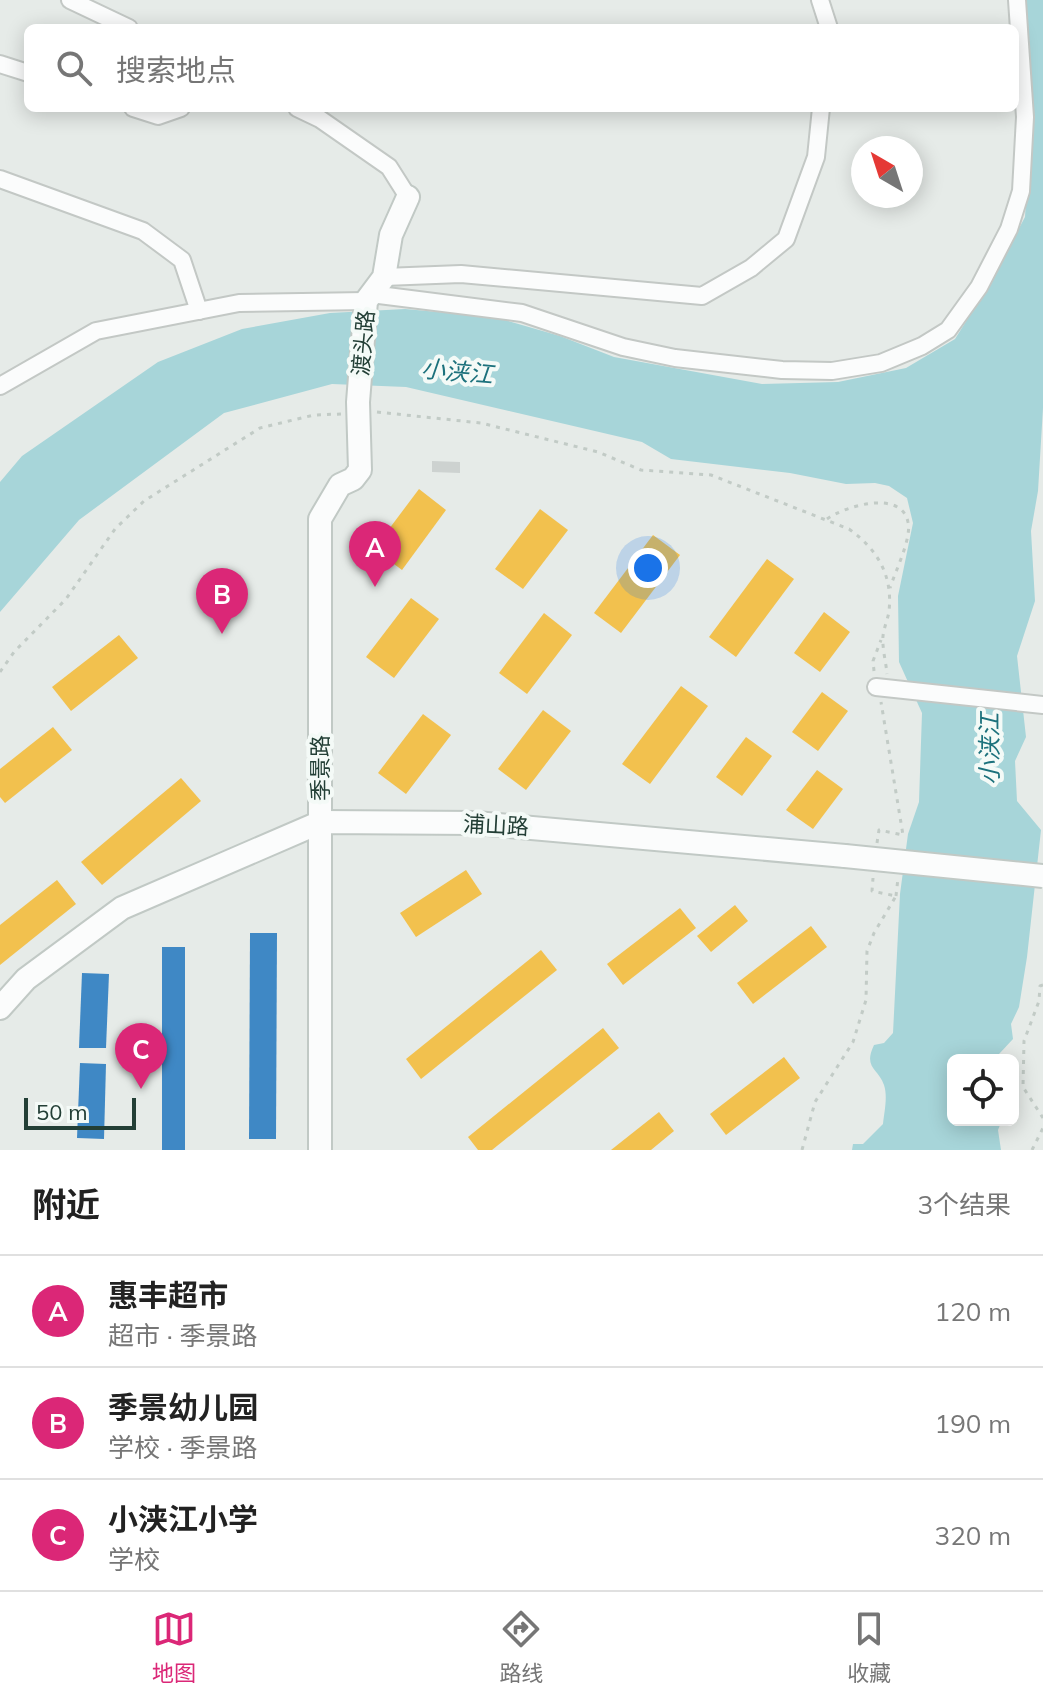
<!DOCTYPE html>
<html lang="zh">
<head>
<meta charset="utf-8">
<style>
  :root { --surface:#fff; --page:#f2f2f2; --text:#222; --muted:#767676; --line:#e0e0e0; --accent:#db2777 }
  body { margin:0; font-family:Mulish,"Noto Sans SC",sans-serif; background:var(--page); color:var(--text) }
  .controls { position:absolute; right:24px; bottom:24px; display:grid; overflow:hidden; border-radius:12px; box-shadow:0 4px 20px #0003 }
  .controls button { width:72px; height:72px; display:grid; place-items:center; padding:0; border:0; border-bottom:2px solid var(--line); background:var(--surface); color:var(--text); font:40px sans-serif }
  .compass { position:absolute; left:851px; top:136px; width:72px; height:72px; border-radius:50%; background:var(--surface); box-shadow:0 4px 20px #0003; rotate:321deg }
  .scale { position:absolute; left:24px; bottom:20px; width:112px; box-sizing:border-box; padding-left:8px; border:4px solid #233f36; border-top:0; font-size:22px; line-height:28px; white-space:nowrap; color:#233f36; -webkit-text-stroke:6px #f4faf7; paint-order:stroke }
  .you { position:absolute; left:648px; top:568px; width:28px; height:28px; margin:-20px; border:6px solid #fff; border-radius:50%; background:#1a73e8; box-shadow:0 0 0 12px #1a73e833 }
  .badge { display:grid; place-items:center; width:52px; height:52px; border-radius:50%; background:var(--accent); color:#fff; font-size:26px; font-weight:700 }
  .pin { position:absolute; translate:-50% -66px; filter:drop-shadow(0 2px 4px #0008) }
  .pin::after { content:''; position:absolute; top:42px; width:28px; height:24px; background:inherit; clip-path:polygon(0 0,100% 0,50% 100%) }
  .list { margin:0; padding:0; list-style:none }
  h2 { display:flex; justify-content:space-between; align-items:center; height:104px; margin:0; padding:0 32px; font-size:34px }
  h2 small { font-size:26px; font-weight:400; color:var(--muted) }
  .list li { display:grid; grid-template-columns:52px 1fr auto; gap:24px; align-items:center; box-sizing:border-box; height:112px; padding:0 32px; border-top:2px solid var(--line) }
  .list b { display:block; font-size:30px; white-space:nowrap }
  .list p { margin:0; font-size:26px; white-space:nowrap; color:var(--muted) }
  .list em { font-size:26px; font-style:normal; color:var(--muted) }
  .icon { flex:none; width:44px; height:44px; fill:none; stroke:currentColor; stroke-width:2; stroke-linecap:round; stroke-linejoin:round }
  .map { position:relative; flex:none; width:1043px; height:1150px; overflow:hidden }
  .search { position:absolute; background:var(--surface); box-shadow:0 4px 20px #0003; left:24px; right:24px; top:24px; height:88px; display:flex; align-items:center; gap:20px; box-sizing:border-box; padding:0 28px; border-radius:12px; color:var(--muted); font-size:30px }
  .sheet { height:440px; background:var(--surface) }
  nav { display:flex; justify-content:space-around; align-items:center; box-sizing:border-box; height:112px; border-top:2px solid var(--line); background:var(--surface); font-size:22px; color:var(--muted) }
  nav a { display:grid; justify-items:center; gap:4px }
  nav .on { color:var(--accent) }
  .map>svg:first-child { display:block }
</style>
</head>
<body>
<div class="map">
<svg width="1043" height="1150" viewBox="0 0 1043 1150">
  <rect width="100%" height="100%" fill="#e6ebe8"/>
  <path fill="#a7d5d9" d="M1023 0H1043V408L1038 491 1031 531 1035 601 1017 656 1026 737 1015 761 1017 801 1041 830 1027 957 1019 1007 1011 1024 1013 1039 999 1054 1000 1060H953V1120H1002L998 1130 1001 1150H852L853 1144H863L883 1124C884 1113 888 1097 884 1085 878 1068 863 1068 874 1045L884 1043 893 1033 900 894 908 834 919 802 922 713 899 662 898 596 913 523 907 498 889 486 875 483 846 484 790 473 671 459 642 442 406 387 332 384 224 413 79 520 0 612V482L22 456 158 362 242 329 330 313 405 309 494 317 560 336 614 357 762 384 838 382 906 368 955 339 990 283 1025 217 1031 113Z"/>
  <g fill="#f2c14e">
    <polygon points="419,489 446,510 402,570 374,549"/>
    <polygon points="540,509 568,530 523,589 495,569"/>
    <polygon points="653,535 680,555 621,633 594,613"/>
    <polygon points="767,559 794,579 736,657 709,637"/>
    <polygon points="411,598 439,619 394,678 366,657"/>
    <polygon points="824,612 850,632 820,672 794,653"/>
    <polygon points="544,613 572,635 527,694 499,673"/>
    <polygon points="119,635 138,658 71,711 52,687"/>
    <polygon points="681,686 708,706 650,784 622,764"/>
    <polygon points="822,692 848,711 818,751 792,732"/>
    <polygon points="543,710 571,731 526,790 498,769"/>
    <polygon points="423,714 451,735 406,794 378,773"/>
    <polygon points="53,727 72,750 5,803 0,797 0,769"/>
    <polygon points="746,737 772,756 742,796 716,777"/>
    <polygon points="817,770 843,789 813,829 786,810"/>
    <polygon points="181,778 201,801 102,885 81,862"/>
    <polygon points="466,870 482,894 416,937 400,913"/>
    <polygon points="57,880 76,904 0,965 0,925"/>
    <polygon points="735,905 748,921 711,952 697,936"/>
    <polygon points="680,908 696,928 623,985 607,964"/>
    <polygon points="811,926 827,947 753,1004 737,983"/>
    <polygon points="541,950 557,970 421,1079 406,1059"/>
    <polygon points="603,1028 619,1048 492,1150 478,1150 468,1137"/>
    <polygon points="784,1057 800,1078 726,1135 710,1114"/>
    <polygon points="659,1112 674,1131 651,1150 611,1150"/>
  </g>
  <g fill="#3f88c5">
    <polygon points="250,933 277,933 276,1139 249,1139"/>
    <rect x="162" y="947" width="23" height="203"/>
    <polygon points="82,973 109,974 106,1048 79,1048"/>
    <polygon points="80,1063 106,1064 104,1139 77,1138"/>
  </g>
  <polygon fill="#cdd2d0" points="432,461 460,462 460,473 432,472"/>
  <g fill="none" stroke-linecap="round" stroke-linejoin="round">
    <defs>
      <g id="street">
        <polyline points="70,0 129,28"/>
        <polyline points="820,0 829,28"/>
        <polyline points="0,64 28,73"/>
        <polyline points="133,108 158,116 181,108"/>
        <polyline points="297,108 320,119 389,167 408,197"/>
        <polyline points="0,179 143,231 182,260 199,311"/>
        <polyline points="384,277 461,274 702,296 751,268 786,239 816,157 821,108"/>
        <polyline points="371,294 522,313 623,347 675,358 782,370 832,371 881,363 922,346 948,330 979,287 1009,229 1021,191 1025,117 1017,0"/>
        <polyline points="0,386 96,331 239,303 366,301"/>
        <polyline points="876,687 1043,705"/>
      </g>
      <g id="secondary">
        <polyline points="0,1008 26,979 122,908 321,822 476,823 845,856"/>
        <polyline points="320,1150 320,519 340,485 353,479 360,470 358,402 366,301 384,277 391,235 408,197"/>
      </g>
    </defs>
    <use href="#street" stroke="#c3c8c5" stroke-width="20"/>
    <use href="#secondary" stroke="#c1c9c5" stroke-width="26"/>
    <g stroke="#c2cbc6" stroke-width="3" stroke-dasharray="4 6" stroke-linecap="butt">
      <path d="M377 412 481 423 598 452 641 470 711 475 849 529C877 549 893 575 889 611 888 619 884 627 883 636 882 648 886 662 887 674"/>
      <path d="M827 519C845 506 901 489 908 522 912 538 895 572 890 588"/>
      <polyline points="874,671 873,661 881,640"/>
      <polyline points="0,672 14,652 66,599 115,529 144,501 260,428 314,415 341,414"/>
      <polyline points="877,843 879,830 903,835 881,702"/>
      <polyline points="896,896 898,878"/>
      <polyline points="1043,985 1040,986 1039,1001 1024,1041 1023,1087 1043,1118"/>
      <polyline points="802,1150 815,1102 853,1042 866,1000 867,951 874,933 896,896 872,891 873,878"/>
      <polyline points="1032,1150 1043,1128"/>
    </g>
    <use href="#street" stroke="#fbfcfc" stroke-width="16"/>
    <use href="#secondary" stroke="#fbfcfc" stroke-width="22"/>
    <defs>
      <polyline id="secondary-bridge" points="845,856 1043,876"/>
    </defs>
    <use href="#secondary-bridge" stroke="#c1c9c5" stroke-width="26" stroke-linecap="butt"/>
    <use href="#secondary-bridge" stroke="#fbfcfc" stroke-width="22"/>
  </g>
  <g text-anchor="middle" stroke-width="8" stroke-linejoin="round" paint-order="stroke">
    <g font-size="22" fill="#233f36" stroke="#f4faf7">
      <text transform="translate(363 343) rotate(-85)" y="8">渡头路</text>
      <text transform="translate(320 768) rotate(-90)" y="8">季景路</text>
      <text transform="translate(496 825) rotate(3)" y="8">浦山路</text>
    </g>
    <g font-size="24" font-style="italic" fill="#1c717c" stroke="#f4faf7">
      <text transform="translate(457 372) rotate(5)" y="8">小浃江</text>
      <text transform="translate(990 749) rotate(-90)" y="8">小浃江</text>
    </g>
  </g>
</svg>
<div class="controls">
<button><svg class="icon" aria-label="locate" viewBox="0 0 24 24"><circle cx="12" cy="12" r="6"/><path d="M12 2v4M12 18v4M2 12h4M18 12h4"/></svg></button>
</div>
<svg class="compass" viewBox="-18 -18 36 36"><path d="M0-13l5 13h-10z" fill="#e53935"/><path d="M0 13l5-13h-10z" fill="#767676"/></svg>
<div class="scale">50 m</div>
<div class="you"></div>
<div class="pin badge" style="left:375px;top:587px">A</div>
<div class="pin badge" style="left:222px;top:634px">B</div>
<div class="pin badge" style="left:141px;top:1089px">C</div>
<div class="search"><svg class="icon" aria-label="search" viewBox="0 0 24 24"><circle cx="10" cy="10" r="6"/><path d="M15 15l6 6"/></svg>搜索地点</div>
</div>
<section class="sheet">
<h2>附近<small>3个结果</small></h2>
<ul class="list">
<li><span class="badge">A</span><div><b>惠丰超市</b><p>超市 · 季景路</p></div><em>120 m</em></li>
<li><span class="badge">B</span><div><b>季景幼儿园</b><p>学校 · 季景路</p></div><em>190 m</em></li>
<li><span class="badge">C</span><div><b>小浃江小学</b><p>学校</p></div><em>320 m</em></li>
</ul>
</section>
<nav>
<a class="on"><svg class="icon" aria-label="map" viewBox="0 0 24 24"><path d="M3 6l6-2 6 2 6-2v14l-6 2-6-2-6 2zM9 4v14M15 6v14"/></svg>地图</a>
<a><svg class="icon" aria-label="directions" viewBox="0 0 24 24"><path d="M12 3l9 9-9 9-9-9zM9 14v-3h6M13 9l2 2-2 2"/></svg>路线</a>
<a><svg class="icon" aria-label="saved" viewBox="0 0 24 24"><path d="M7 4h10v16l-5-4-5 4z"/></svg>收藏</a>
</nav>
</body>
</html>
